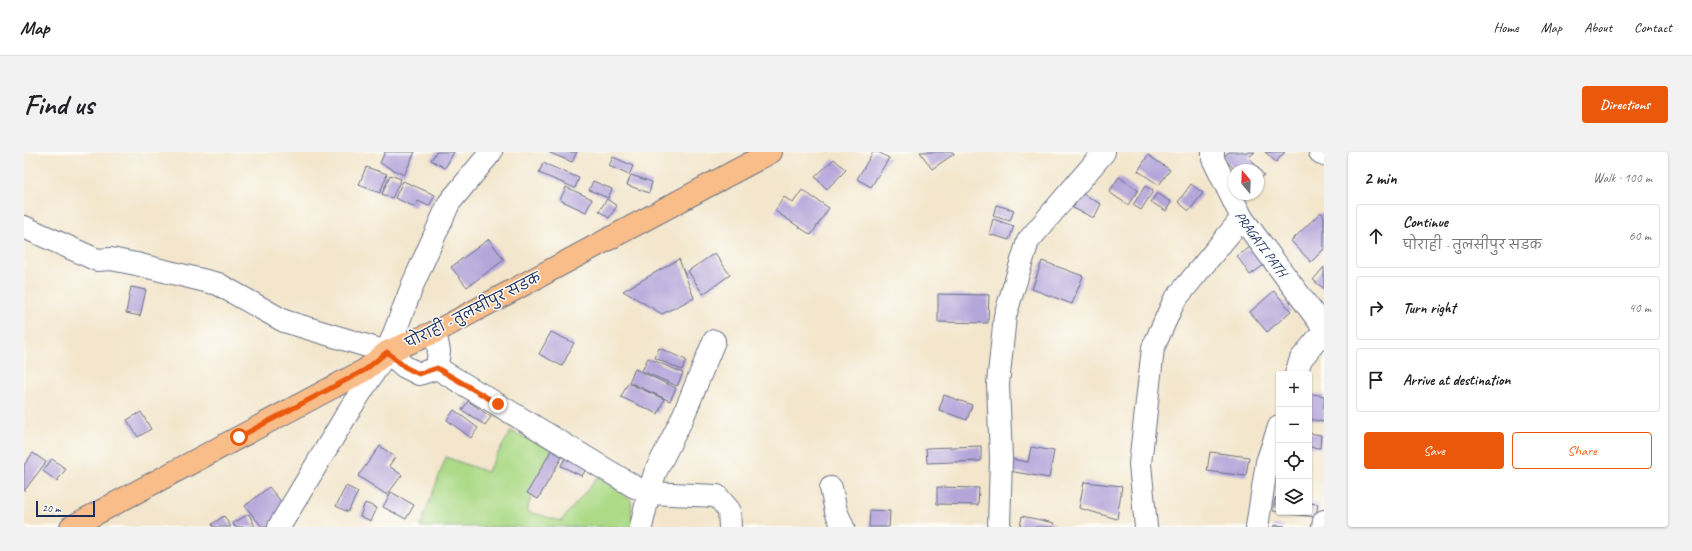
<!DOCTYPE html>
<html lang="en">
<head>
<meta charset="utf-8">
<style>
  :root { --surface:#fff; --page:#f2f2f2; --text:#202124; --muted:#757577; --line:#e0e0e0; --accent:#ea580c }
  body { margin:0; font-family:Caveat,"Playpen Sans Deva",sans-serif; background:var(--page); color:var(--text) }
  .controls { position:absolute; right:12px; bottom:12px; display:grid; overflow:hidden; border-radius:4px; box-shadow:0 1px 3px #0004 }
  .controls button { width:36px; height:36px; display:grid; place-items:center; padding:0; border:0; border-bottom:1px solid var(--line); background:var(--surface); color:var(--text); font:20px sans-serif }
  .compass { position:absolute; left:1204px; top:12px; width:36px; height:36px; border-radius:50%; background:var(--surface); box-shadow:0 1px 3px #0004; rotate:341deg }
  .scale { position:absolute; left:12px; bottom:10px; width:59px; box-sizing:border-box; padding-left:4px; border:2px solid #1b2f5e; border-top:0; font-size:11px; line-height:14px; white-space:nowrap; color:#1b2f5e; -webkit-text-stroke:3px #fdfcf7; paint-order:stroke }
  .stop { position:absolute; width:12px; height:12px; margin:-9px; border:3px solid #ea580c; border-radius:50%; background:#fff }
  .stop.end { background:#ea580c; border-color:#fff; box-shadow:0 1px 4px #0008 }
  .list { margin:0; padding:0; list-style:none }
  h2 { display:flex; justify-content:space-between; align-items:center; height:52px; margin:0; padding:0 16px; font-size:17px }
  h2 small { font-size:13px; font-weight:400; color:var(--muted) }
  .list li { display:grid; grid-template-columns:26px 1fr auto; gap:12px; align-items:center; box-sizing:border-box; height:64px; margin:0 8px 8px; padding:0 8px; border:1px solid var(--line); border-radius:4px }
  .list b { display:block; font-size:15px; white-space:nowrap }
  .list p { margin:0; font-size:13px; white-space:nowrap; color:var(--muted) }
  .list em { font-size:13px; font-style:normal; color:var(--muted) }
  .actions { display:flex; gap:8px; padding:12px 16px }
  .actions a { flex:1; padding:9px 0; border:1px solid var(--accent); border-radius:4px; text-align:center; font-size:14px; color:var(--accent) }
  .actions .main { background:var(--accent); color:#fff }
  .icon { flex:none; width:22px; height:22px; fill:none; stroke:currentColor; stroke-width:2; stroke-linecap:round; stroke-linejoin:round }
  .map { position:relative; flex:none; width:1300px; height:375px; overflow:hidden; border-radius:4px }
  header { display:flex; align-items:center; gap:24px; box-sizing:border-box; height:56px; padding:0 20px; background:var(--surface); border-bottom:1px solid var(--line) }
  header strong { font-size:19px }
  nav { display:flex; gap:22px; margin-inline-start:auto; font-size:14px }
  .intro { display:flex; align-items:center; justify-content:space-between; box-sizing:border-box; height:96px; padding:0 24px }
  h1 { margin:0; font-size:28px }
  .button { padding:10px 18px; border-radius:4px; background:var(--accent); color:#fff; font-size:14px; font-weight:700 }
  main { display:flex; gap:24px; padding:0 24px }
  aside { flex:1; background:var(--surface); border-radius:4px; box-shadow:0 1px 3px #0004 }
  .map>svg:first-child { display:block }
</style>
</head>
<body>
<header>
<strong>Map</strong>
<nav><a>Home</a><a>Map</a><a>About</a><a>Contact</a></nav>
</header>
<div class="intro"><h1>Find us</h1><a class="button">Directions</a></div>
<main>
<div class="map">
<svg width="1300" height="375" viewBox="0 0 1300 375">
  <rect width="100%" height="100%" fill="#fdfcf7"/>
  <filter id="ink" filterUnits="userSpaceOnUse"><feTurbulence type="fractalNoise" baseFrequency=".025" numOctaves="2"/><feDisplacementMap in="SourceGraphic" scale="8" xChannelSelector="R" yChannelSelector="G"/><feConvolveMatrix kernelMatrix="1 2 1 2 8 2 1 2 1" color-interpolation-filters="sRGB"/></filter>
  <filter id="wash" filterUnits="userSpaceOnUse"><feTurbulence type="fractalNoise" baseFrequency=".012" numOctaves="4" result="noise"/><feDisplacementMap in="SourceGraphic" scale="16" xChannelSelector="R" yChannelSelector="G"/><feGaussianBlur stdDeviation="0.9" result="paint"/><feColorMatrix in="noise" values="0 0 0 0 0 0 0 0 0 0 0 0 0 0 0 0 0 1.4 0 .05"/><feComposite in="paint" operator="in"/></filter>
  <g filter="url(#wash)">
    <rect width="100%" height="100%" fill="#f3e6cc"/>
    <polygon fill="#acda87" stroke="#648472" points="487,279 527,297 502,359 537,369 575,324 607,348 609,375 396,375 422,305 463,320"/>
    <g id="blocks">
      <g fill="#b5a6da">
        <polygon points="361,0 391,0 380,23 356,11"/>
        <polygon points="412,0 430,0 421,16 407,8"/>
        <polygon points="524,0 553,0 548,10"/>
        <polygon points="849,0 854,0 865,6 847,35 833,27"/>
        <polygon points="896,0 929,0 930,2 908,17"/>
        <polygon points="1205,0 1231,0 1225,5 1240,23 1234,28 1234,18 1211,18 1199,5"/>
        <polygon points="1241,0 1261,0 1252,10"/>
        <polygon points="1124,3 1146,18 1135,33 1114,19"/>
        <polygon points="589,5 609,14 605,23 585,14"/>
        <polygon points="810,7 822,18 803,37 791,25"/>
        <polygon points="519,11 555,26 551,36 515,21"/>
        <polygon points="342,15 363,22 356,41 335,33"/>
        <polygon points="366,23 377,27 368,46 358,42"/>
        <polygon points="607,23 628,30 625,41 603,33"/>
        <polygon points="1095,25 1114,38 1104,53 1085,40"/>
        <polygon points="379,29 411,43 405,54 394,49 391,55 371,46"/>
        <polygon points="569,29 588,37 584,46 565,38"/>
        <polygon points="1167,32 1179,41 1165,59 1154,50"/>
        <polygon points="1121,34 1129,39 1117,58 1109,53"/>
        <polygon points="542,35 568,47 562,60 536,48"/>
        <polygon points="778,38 805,56 787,83 751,59 760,45 769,51"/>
        <polygon points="1057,41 1077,52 1070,66 1049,56"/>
        <polygon points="1133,41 1147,50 1142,59 1127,50"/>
        <polygon points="583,47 593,54 585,66 575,59"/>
        <polygon points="972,53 990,58 986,69 969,64"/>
        <polygon points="1297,60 1300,64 1300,97 1287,110 1267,89"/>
        <polygon points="969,67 990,74 985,88 965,82"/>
        <polygon points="465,87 480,108 443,135 427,115"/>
        <polygon points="1231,92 1244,110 1226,123 1213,104"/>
        <polygon points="691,101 706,123 679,142 664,119"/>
        <polygon points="655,107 670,146 638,162 599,139"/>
        <polygon points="1018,109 1059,124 1048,152 1008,137"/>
        <polygon points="1300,115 1300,137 1289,128"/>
        <polygon points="107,135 122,138 116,164 102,161"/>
        <polygon points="1250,139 1267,159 1243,180 1226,160"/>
        <polygon points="914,142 965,143 964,171 914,170"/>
        <polygon points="527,180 550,191 538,214 515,202"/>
        <polygon points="635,196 662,208 658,218 631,206"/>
        <polygon points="624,206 659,221 653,234 618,219"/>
        <polygon points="611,217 652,236 646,249 605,230"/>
        <polygon points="604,231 640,247 634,262 597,245"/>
        <polygon points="1285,241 1300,244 1300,270 1285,267"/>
        <polygon points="920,243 948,253 943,268 915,258"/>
        <polygon points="444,249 467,265 461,273 438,258"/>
        <polygon points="430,258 454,276 447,286 423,268"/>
        <polygon points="117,260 127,277 114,285 103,268"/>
        <polygon points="1285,281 1297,283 1296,296 1285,295"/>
        <polygon points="531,292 542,298 514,347 503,341"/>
        <polygon points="356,294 371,305 365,314 378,323 363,343 334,324"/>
        <polygon points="957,294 957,309 903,311 902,296"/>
        <polygon points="1007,295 1030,299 1025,326 985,319 987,307 1004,310"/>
        <polygon points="1186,300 1225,305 1222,324 1183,319"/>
        <polygon points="9,301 22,310 0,339 0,313"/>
        <polygon points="543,302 564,313 558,324 537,314"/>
        <polygon points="28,307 42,317 33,329 19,319"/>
        <polygon points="1060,330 1098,334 1093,367 1055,356"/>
        <polygon points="322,334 334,340 324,360 312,354"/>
        <polygon points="245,335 264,358 243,375 238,375 221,354"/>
        <polygon points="913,335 955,336 954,353 913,352"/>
        <polygon points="367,340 390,353 382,367 359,355"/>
        <polygon points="1251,346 1255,347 1255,360 1249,359"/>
        <polygon points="341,351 353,356 347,369 336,364"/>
        <polygon points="1285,351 1294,352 1292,365 1260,361 1285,360"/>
        <polygon points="846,358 866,359 865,375 845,375"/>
        <polygon points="225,362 231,375 211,375 209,371"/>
        <polygon points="200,364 207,375 189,375 188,372"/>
        <polygon points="998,364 1030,371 1029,375 996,375"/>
        <polygon points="1250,373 1261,374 1261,375 1249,375"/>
      </g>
    </g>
  </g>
  <g filter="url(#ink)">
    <use href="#blocks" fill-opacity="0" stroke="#676f84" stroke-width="1"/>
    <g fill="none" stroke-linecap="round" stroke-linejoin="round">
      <defs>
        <g id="minor">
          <path id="s1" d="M1189 0V7L1218 66 1300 176"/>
          <polyline points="1296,0 1300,3"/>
          <polyline points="0,75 73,108 87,107 112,112 194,132 260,169 363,200 381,215 395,222 413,216 415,199 411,180"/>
          <polyline points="690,189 658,267 631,321 625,341 693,344 705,358 706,375"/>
          <polyline points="413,216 611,335 625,341 617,375"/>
          <polyline points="1272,222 1277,207 1300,179"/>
          <polyline points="807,336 812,359 819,375"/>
          <polyline points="255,375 326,257 363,200 389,132 425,51 467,0"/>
          <polyline points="975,375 977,307 974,232 981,164 1004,89 1080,0"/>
          <polyline points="1122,375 1116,312 1129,196 1150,149 1218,66"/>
          <polyline points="1233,375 1243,310 1255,275"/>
          <polyline points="1299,375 1300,369"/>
        </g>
        <polyline id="major" points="47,375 341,218 363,200 411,180 747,0"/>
      </defs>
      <use href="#minor" stroke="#676f84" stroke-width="24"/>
      <use href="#major" stroke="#676f84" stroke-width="24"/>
      <use href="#minor" stroke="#fff" stroke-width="22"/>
      <use href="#major" stroke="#f8bd89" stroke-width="22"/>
    </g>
  </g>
  <g fill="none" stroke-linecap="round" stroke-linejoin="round" filter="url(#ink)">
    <polyline stroke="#ea580c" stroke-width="5" points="215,285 341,218 363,200 381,215 395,222 413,216 474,252"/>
  </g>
  <g text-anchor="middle" stroke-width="3" stroke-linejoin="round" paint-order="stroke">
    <g font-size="14" fill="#1b2f5e" stroke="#fdfcf7">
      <text dy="5" stroke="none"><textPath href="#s1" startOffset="105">PRAGATI PATH</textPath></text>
      <text transform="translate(449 158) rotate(-27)" y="5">घोराही - तुलसीपुर सडक</text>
    </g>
  </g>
</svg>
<div class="controls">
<button>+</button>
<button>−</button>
<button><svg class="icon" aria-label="locate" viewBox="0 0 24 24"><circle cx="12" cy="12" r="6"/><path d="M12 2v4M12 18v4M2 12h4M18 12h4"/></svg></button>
<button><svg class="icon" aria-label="layers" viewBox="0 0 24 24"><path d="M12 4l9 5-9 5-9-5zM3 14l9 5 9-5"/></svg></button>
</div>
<svg class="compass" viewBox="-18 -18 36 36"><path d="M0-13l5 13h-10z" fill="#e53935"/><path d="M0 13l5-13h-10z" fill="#757577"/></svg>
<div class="scale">20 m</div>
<div class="stop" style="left:215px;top:285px"></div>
<div class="stop end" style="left:474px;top:252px"></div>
</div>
<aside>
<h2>2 min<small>Walk · 100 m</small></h2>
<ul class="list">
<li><svg class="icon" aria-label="ahead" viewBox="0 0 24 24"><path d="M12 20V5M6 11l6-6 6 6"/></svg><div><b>Continue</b><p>घोराही - तुलसीपुर सडक</p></div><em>60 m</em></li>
<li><svg class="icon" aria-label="right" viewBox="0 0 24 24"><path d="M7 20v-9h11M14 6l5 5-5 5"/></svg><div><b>Turn right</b></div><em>40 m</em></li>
<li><svg class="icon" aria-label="arrive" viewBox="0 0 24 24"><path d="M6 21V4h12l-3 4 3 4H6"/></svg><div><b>Arrive at destination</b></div></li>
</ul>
<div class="actions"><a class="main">Save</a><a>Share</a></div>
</aside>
</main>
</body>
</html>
